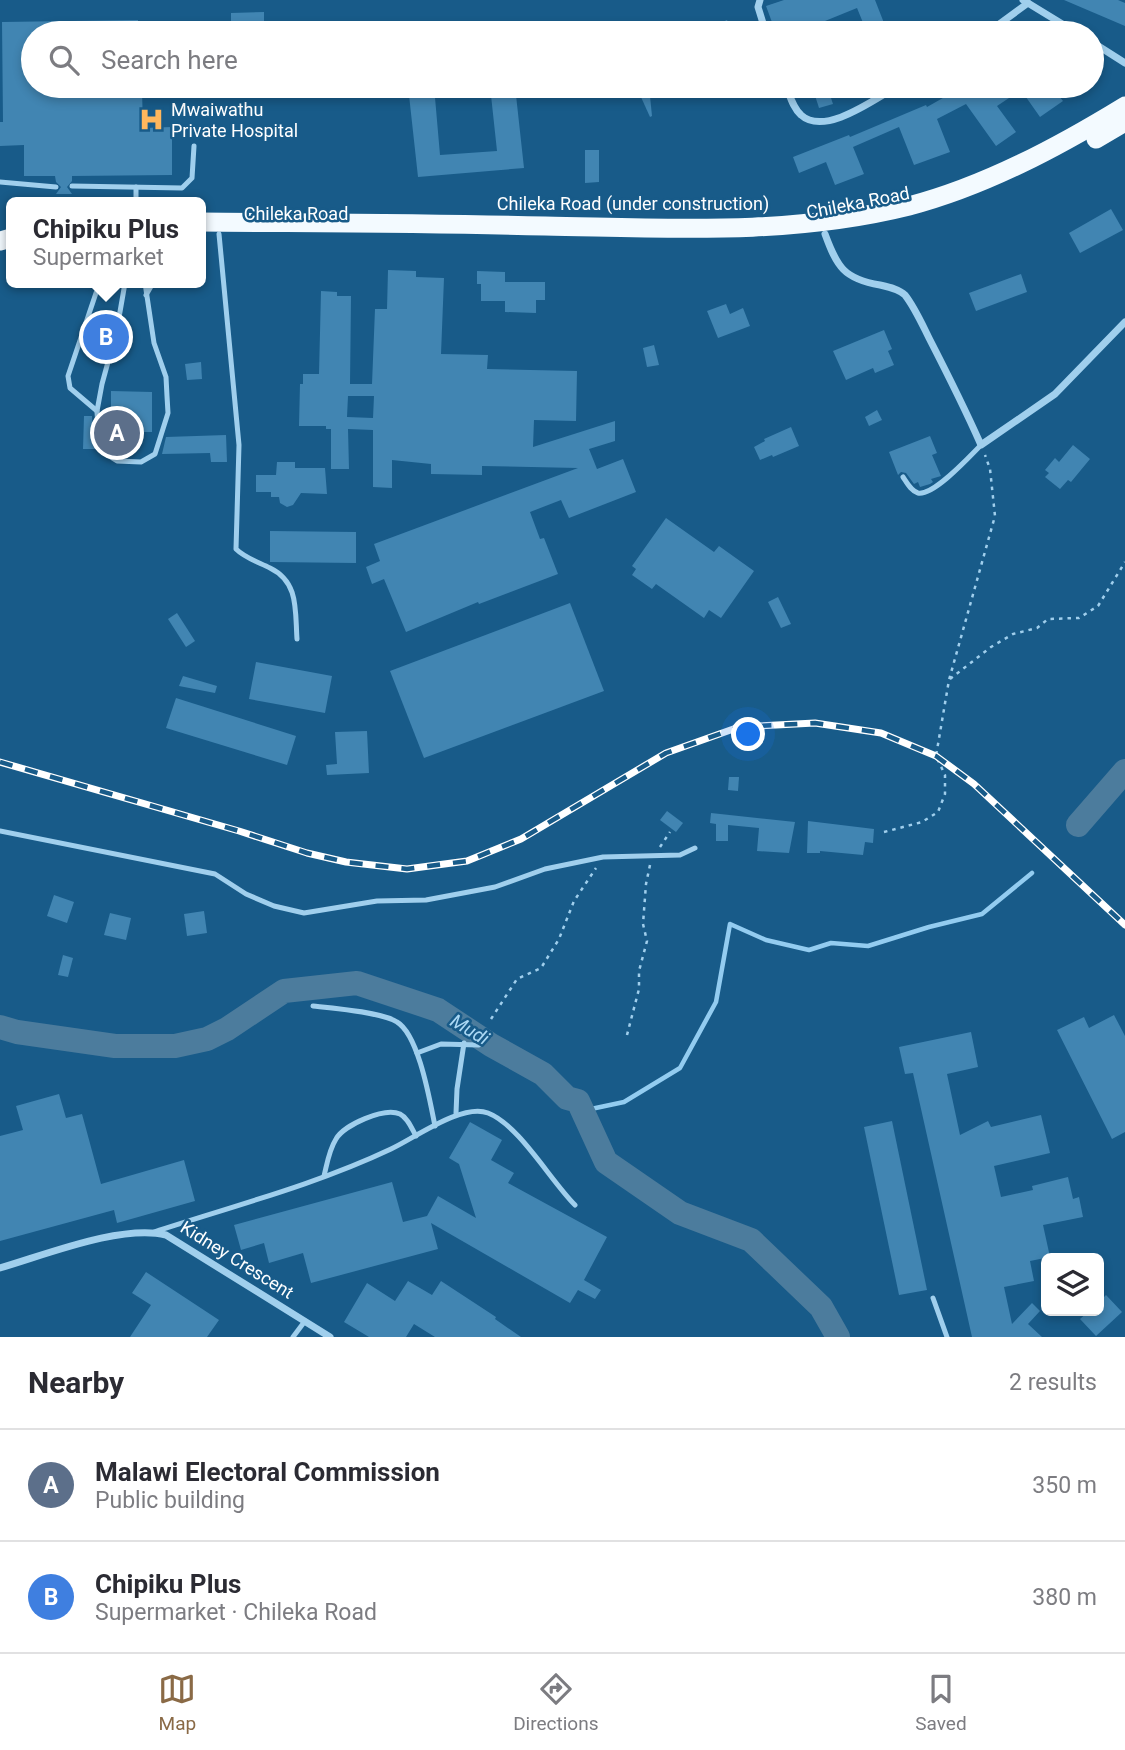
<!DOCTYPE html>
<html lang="en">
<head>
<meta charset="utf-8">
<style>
  :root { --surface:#fff; --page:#f2f2f3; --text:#2b2b33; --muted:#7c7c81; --line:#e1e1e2; --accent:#8a6a46 }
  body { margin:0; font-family:Roboto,sans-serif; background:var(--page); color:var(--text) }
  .controls { position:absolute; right:21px; bottom:21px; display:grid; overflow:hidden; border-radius:10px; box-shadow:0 4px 10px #0003 }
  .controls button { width:63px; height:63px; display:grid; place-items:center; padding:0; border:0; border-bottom:2px solid var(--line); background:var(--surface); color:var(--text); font:35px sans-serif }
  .you { position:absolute; left:749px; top:735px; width:24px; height:24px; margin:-18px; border:5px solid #fff; border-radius:50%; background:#1a73e8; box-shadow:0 0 0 10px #1a73e833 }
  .badge { display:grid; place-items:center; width:46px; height:46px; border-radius:50%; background:var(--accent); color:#fff; font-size:23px; font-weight:700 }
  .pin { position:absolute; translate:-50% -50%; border:4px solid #fff; box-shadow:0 2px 7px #0006 }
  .popup { position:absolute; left:6px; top:197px; width:200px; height:91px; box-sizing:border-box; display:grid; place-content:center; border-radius:10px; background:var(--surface); filter:drop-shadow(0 2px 5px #0005); font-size:23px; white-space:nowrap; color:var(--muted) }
  .popup b { font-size:26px; color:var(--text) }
  .popup::after { content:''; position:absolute; left:50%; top:100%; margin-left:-14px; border:14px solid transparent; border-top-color:var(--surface) }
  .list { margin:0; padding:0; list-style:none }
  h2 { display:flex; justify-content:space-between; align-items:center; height:91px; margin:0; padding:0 28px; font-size:30px }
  h2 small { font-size:23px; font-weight:400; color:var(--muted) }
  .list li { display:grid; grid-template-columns:46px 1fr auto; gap:21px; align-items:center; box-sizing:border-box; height:112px; padding:0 28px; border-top:2px solid var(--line) }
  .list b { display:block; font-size:26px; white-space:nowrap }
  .list p { margin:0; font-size:23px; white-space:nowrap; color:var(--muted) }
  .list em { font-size:23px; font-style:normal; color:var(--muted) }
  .icon { flex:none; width:38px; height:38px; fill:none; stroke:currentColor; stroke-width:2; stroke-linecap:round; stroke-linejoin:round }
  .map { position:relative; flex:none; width:1125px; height:1337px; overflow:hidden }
  .search { position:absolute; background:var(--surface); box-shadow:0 4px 10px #0003; left:21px; right:21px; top:21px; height:77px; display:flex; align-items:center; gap:18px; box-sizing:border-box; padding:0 24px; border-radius:38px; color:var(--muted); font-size:26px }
  .sheet { height:315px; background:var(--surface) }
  nav { display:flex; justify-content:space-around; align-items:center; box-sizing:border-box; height:98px; border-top:2px solid var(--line); background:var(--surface); font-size:19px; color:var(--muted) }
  nav a { display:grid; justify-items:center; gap:4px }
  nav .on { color:var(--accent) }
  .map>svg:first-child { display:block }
</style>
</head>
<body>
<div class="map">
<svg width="1125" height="1337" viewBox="0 0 1125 1337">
  <rect width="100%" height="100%" fill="#185b89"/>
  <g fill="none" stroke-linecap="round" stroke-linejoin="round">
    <polyline stroke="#93ccf0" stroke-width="4.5" points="17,1032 115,1051 127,1047 175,1050 207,1042 231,1034 294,983 345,981 409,996 484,1032 528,1058 557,1088 591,1109 624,1102 680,1068 716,1002 730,924 766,940 809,950 831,943 868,946 929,927 982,914 1032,873"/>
    <g stroke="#4c7c9d" stroke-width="24">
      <polyline points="1078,825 1125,771"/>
      <polyline points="0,1027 17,1032 115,1046 175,1046 207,1039 227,1029 284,991 357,983 438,1010 491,1045 543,1074 567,1098 578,1101 606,1162 680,1213 751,1240 821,1307 838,1337"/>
    </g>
  </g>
  <g fill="#4185b2" fill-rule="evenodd">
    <polygon points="784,0 875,0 884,23 866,30 857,8 825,21 830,33 776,33 766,6"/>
    <polygon points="1064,0 1118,0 1125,3 1125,26"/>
    <polygon points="264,12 264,26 231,27 231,13"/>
    <polygon points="138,20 138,33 33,33 33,86 60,86 60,91 142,90 143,128 172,127 172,175 72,176 72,181 67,187 72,194 56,194 61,187 56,182 55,176 24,176 24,145 0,146 0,122 3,122 2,22"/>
    <polygon points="727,20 733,33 697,33"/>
    <rect x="155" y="86" width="91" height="10"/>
    <polygon points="408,86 434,86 440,155 497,151 490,86 515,86 524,168 418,177"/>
    <polygon points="636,86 649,86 652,116 650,117"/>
    <polygon points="812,86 827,86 833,104 819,108"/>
    <polygon points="964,86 1051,86 1063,101 1040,117 1021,90 997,106 1016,132 996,146 966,104 937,119 950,152 914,165 899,127 853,147 864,174 835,185 826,162 799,173 793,157 849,135 850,137 926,105 927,107"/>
    <polygon points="585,150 599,150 599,182 585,183"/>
    <polygon points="1111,209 1123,230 1080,253 1069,233"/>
    <path d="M388 270 416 271V277L444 278 441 354 488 355 487 369 577 371 576 421 534 420 533 447 615 421V441L589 449 597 469 623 459 636 492 569 518 561 500 530 512 540 539 544 538 558 574 479 604 478 602 406 632 384 579 372 584 366 567 380 561 374 544 578 468 482 466V475L431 474V464L392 460V488L373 487V430L348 429 349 469H331V429H326V426H299L300 384H303V374H319L321 291 337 292V296H351L350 384H372L375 309H387ZM348 396H374L373 418 347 417Z"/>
    <polygon points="477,271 505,272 505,282 545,282 545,300 536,300 536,313 505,312 505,301 481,301 481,284 477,284"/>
    <polygon points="1021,274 1027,292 976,311 969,293"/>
    <polygon points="726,304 730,314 743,308 750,326 718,338 707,311"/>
    <polygon points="884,330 892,349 888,351 894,365 875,373 873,368 846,380 833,351"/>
    <polygon points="654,345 659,365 647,367 643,348"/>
    <polygon points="201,362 202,379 187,380 185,364"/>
    <polygon points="111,391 152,392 152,432 138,432 138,450 112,449 103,428 103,416 111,417"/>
    <polygon points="877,410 882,420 869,426 865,417"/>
    <polygon points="84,416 92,416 93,431 101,449 83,449"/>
    <polygon points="791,427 799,446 773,457 772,455 760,460 754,447 765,441 764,439"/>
    <polygon points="226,435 227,462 211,462 210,453 162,454 166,437"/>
    <polygon points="930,436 937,453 932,455 941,476 931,479 933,482 930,484 920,487 918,482 914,484 906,473 901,472 898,475 889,452"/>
    <polygon points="1073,445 1090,459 1071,482 1068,480 1060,489 1045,477 1049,473 1045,470 1055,458 1059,462"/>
    <polygon points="277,462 295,462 295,468 325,468 327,494 301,493 293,505 287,507 280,503 279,497 271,497 271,492 256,492 256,475 276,475"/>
    <polygon points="666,518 714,552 719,546 754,571 721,618 709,610 704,618 656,584 652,589 632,575 636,569 632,566"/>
    <polygon points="270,531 356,532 356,563 270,562"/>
    <polygon points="778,597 791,624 781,628 768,602"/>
    <polygon points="570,603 604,691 424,758 390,671"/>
    <polygon points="177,613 195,641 186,647 168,619"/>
    <polygon points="256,662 332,676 325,713 249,699"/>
    <polygon points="183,676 217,686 215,693 179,686"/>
    <polygon points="176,698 296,736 287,765 166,728"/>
    <polygon points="367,731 369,773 327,775 326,765 337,764 335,732"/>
    <polygon points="729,777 739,777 738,791 728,790"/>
    <polygon points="667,811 683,823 676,832 660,820"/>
    <polygon points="711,813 795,822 789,853 757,851 759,828 728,825 728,841 716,841 716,824 710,823"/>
    <polygon points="808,821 874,829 873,843 865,842 863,855 820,851 820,853 807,853"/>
    <polygon points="54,895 74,902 67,923 47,916"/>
    <polygon points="204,911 207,933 187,936 184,914"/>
    <polygon points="110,913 131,918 126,940 104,935"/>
    <polygon points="63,955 73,958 68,977 58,975"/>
    <polygon points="1114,1015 1125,1036 1125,1132 1112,1139 1057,1030 1084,1017 1089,1028"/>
    <polygon points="971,1032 978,1067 947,1074 960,1135 988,1121 991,1127 1041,1115 1050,1153 994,1166 1001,1197 1033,1190 1032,1186 1068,1177 1073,1199 1079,1197 1083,1217 1043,1225 1050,1257 1030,1261 1034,1281 1004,1287 1012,1324 1032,1303 1040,1311 1028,1324 1042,1337 972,1337 913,1073 905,1074 899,1047"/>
    <polygon points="59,1094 66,1118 82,1114 101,1184 184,1160 195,1201 117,1223 114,1210 0,1241 0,1136 23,1130 16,1106"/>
    <polygon points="892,1121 927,1290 899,1295 864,1127"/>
    <polygon points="470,1122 502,1140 491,1160 514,1173 508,1183 607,1237 584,1280 601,1290 595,1299 578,1290 570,1303 431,1223 438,1249 311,1283 303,1253 269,1263 264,1243 241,1250 234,1225 392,1182 403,1222 427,1216 438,1196 476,1218 459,1164 449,1158"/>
    <polygon points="146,1272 219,1320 207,1337 130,1337 151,1305 132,1293"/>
    <polygon points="408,1281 432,1295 441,1281 496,1317 495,1319 521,1337 435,1337 414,1324 406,1337 369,1337 344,1322 367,1283 395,1301"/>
    <polygon points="1106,1295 1122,1312 1096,1336 1080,1319 1089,1311 1099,1311 1099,1302"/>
  </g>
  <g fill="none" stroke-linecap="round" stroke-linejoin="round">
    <g stroke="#a0cfed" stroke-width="2.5" stroke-dasharray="3.5 5" stroke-linecap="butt">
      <polyline points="950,679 991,647 1013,634 1037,628 1048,619 1079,618 1098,606 1125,562"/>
      <polyline points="884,832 922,822 938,812 945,794 945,775 936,756 949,680 995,516 990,469 985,455"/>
      <polyline points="660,847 670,832"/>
      <polyline points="491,1019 517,979 541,968 559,939 574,901 596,868"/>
      <polyline points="627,1035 639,989 639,971 647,941 643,924 646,884 650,865"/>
    </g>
    <g stroke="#a0cfed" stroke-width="5">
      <polyline points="0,182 56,187"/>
      <polyline points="72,186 182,188 192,178 194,146"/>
      <polyline points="136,202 136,187"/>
      <path d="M219 234 239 445 236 549C245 558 258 562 270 568 299 582 295 610 297 639"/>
      <polyline points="125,283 117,329 102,384 97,411 98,429 109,456 117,461 141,462 155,454 168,413 167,396 166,377 154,343 145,283"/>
      <polyline points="146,295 153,283"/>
      <polyline points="97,411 70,388 68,376 96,293 100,287 120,283"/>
      <path d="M903 477C907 483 911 491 918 493 934 496 970 456 981 445"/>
      <polyline points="0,831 215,874 246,894 274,906 304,913 377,901 426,900 495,887 545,869 603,857 680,855 695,848"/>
      <path d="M313 1006C332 1008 382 1012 397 1022 419 1035 430 1102 435 1126"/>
      <polyline points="417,1053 441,1044 479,1045"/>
      <polyline points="456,1113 457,1089 464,1043"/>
      <path d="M324 1176C327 1164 329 1150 336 1139 344 1125 384 1107 400 1114 408 1118 412 1129 416 1136"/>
      <path d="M154 1232C233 1206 315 1185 391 1149 415 1138 462 1103 488 1113 519 1125 550 1180 575 1205"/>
      <polyline points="933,1298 947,1337"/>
      <polyline points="293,1337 305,1321"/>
    </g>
    <g stroke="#a0cfed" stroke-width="7">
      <polyline points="760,0 758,7 766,33"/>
      <polyline points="1023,0 1077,33"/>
      <polyline points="987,33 1028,3"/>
      <polyline points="1092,42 1125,63"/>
      <path d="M786 86C790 96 793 108 801 115 825 137 876 98 898 86"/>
      <path d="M825 234C837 267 844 279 880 285 889 287 899 289 905 295 915 308 922 324 929 338 947 373 965 409 981 445L1055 394 1125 322"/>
      <path d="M0 1268C45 1255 122 1224 166 1235L330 1337"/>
    </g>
    <g stroke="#f3faff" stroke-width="19">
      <polyline points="1096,139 1125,122"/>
      <path d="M200 222C315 223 430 223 545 226 667 228 789 236 909 206 985 186 1058 147 1125 106"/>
      <polyline points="0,241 11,238"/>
    </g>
    <defs>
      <polyline id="rail" points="0,762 239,831 307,853 346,862 407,869 467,861 521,839 666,753 739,727 815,723 881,733 936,756 974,784 1125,925"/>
    </defs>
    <use href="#rail" stroke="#fff" stroke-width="7"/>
    <use href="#rail" stroke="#185b89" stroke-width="4.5" stroke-dasharray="13" stroke-linecap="butt"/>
  </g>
  <defs>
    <symbol id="hospital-bare" viewBox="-9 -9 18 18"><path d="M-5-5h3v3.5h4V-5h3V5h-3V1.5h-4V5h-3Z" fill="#ffb75d" stroke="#185b89" stroke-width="2.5" paint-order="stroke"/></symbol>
  </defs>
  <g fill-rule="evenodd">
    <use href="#hospital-bare" x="134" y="102" width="35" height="35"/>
  </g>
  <g text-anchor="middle" stroke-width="5" stroke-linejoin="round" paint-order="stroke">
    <g font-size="18" fill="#fff" stroke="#185b89" text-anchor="start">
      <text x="171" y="116">Mwaiwathu<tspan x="171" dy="21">Private Hospital</tspan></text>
    </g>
    <g font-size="18" fill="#fff" stroke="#185b89">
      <text transform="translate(858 203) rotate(-11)" y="6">Chileka Road</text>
      <text x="633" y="210">Chileka Road (under construction)</text>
      <text x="296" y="220">Chileka Road</text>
      <text transform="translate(237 1260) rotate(32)" y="6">Kidney Crescent</text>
    </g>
    <g font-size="19" font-style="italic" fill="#acd9f5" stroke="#185b89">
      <text transform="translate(470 1029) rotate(31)" y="7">Mudi</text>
    </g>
  </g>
</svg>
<div class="controls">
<button><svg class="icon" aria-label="layers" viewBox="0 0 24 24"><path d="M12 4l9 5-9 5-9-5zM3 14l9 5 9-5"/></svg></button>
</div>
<div class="you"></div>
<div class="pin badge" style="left:117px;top:433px;background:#5c6f8a">A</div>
<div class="pin badge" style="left:106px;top:337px;background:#3f7fe0">B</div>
<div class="popup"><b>Chipiku Plus</b>Supermarket</div>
<div class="search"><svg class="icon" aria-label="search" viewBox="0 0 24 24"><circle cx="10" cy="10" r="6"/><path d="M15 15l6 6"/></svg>Search here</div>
</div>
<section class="sheet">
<h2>Nearby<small>2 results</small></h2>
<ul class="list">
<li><span class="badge" style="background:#5c6f8a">A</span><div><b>Malawi Electoral Commission</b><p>Public building</p></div><em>350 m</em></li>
<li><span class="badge" style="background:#3f7fe0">B</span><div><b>Chipiku Plus</b><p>Supermarket · Chileka Road</p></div><em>380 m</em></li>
</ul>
</section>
<nav>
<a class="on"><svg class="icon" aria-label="map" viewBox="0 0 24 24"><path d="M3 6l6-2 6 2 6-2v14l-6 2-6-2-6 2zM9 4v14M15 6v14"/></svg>Map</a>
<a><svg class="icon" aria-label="directions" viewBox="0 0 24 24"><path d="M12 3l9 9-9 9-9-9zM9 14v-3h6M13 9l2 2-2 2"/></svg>Directions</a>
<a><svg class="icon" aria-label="saved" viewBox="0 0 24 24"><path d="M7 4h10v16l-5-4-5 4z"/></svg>Saved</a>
</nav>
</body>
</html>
